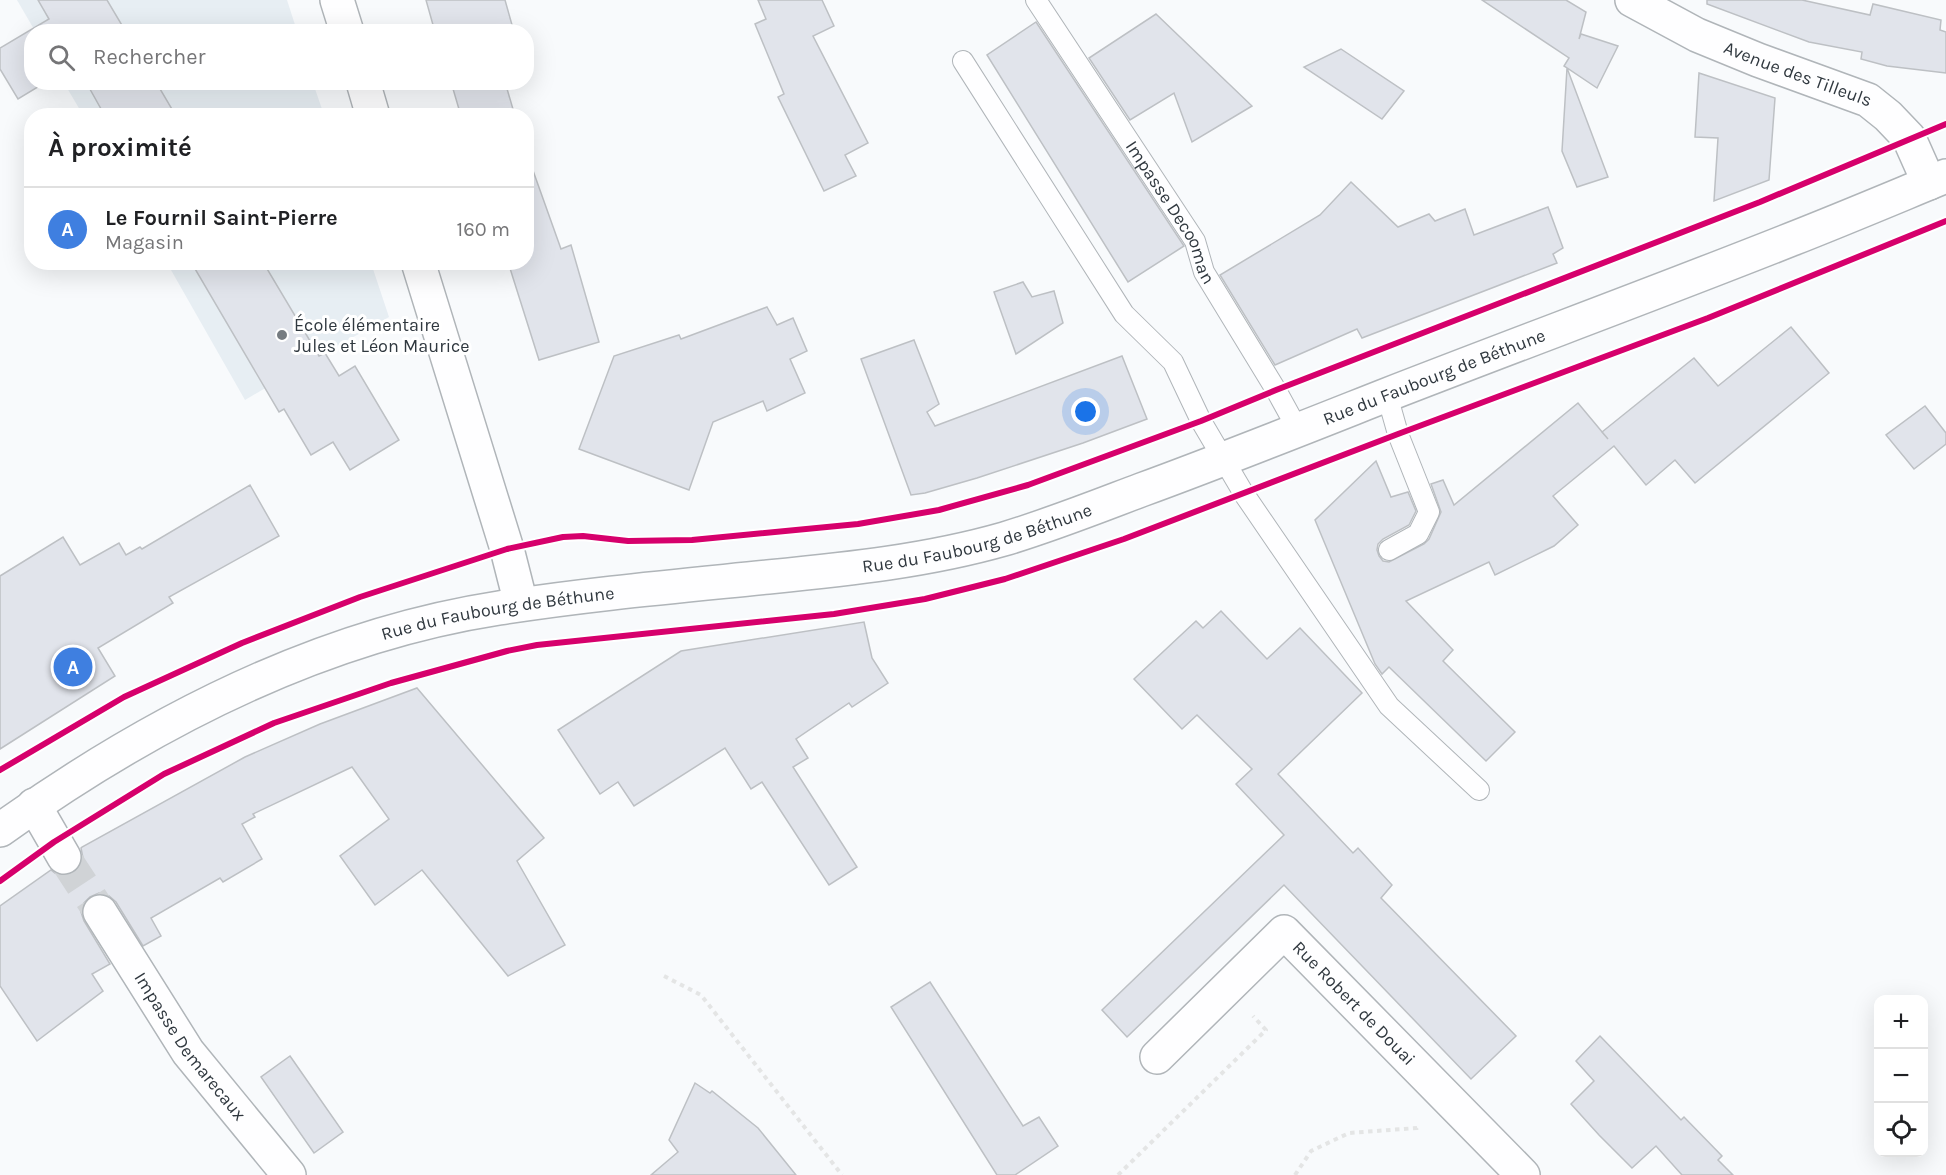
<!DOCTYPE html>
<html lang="fr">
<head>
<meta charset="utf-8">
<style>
  :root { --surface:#fff; --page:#f6f6f6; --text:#202124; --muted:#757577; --line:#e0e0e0; --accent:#d93025 }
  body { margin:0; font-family:Karla,sans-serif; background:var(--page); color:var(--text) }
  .controls { position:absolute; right:18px; bottom:18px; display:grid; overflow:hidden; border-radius:12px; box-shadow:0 6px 24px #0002 }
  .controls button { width:54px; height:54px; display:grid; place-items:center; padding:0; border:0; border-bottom:2px solid var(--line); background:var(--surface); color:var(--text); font:30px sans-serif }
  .you { position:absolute; left:1086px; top:412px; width:21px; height:21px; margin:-15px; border:4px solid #fff; border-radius:50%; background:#1a73e8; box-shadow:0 0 0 9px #1a73e833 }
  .badge { display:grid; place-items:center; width:39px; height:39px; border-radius:50%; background:var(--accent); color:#fff; font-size:20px; font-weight:700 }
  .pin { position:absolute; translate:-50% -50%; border:3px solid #fff; box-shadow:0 2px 6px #0006 }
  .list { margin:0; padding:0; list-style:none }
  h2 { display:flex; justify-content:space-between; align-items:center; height:78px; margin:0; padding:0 24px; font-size:26px }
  h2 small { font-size:20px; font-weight:400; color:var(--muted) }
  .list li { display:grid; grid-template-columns:39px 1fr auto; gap:18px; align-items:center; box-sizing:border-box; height:84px; padding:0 24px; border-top:2px solid var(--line) }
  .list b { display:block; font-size:22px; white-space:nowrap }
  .list p { margin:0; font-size:20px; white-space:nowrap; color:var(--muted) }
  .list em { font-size:20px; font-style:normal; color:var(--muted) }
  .icon { flex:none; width:33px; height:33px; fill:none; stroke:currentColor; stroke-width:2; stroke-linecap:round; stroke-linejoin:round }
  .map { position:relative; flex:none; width:1946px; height:1175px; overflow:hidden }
  .search { position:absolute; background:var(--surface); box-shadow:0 6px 24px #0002; left:24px; top:24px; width:510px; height:66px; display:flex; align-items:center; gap:15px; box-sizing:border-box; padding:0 21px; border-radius:24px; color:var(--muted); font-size:22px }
  .panel { position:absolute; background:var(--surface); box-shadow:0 6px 24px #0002; left:24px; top:108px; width:510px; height:162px; border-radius:24px }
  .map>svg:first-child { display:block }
</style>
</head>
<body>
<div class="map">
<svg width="1946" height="1175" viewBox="0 0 1946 1175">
  <rect width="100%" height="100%" fill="#f8fafc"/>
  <g fill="#e7eef3">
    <polygon points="17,0 287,0 297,31 35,31"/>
    <polygon points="64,83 313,83 324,115 83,115"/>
    <polygon points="167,263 371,263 389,317 325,353 245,400"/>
  </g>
  <g fill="#e1e4eb" stroke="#bdc0c4" stroke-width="1.5">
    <polygon points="38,0 107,0 126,32 32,32 32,82 46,82 18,99 0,69 0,48 49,19"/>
    <polygon points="426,0 505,0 514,32 435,32"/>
    <polygon points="758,0 822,0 834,26 813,36 868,143 845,155 856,176 824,191 778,97 784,94 755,24 766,19"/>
    <polygon points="1482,0 1566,0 1586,12 1579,39 1581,34 1618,46 1597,88 1567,68 1608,177 1577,187 1562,151 1567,68 1564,66 1569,58"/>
    <polygon points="1707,0 1802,0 1870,15 1873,4 1941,20 1940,30 1946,32 1946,73 1887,66 1861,59 1862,52 1809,42 1707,4"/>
    <polygon points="1156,14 1252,106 1192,142 1174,93 1130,120 1089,58"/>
    <polygon points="1036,22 1184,246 1128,282 987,55"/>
    <polygon points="1341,49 1404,91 1382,119 1304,67"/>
    <polygon points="1699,73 1775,98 1769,180 1714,201 1718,138 1695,137"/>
    <polygon points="86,82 156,82 176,116 105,116"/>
    <polygon points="451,82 505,82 515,116 461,116"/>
    <polygon points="531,165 561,249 571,245 599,342 539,360 508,262 526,262 526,166"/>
    <polygon points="1351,182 1398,227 1429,214 1435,221 1465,209 1474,235 1548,207 1563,248 1553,254 1557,263 1362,338 1357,329 1275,365 1220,275 1320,215"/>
    <polygon points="191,262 263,262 319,356 325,353 339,376 355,366 399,440 350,470 333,442 311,455 284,409 279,412"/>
    <polygon points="1023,282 1032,297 1054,291 1063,323 1016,354 994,292"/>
    <polygon points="767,307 777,325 793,318 807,351 790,359 805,393 767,411 763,401 713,422 689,490 579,449 614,356 679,335 681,339"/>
    <polygon points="1791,327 1829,373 1695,483 1675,460 1646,485 1614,446 1553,496 1578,525 1554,546 1495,575 1489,562 1406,601 1453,650 1443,661 1515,732 1486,761 1389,667 1382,674 1375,664 1315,520 1376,461 1391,497 1408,492 1416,511 1409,525 1383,539 1378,544 1377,550 1379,556 1383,561 1389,562 1424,544 1429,539 1441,512 1431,484 1443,480 1454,505 1578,403 1608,439 1602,432 1694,358 1718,386"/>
    <polygon points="914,340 939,404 927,412 935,426 1122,356 1147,419 1083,443 977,478 925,493 911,495 861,359"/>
    <polygon points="1925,406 1946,433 1946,444 1914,469 1886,435"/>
    <polygon points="250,485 279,536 169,597 173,603 98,648 115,676 0,749 0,576 63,537 80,565 119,543 126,555 140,547 142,549"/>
    <polygon points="1221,611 1267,659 1300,628 1362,693 1278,774 1353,853 1358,848 1392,885 1381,898 1516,1036 1471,1079 1284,885 1127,1037 1102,1010 1284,835 1236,784 1252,769 1197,715 1182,729 1134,679 1196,621 1203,628"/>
    <polygon points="864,622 872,658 888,683 852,707 849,703 796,739 808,758 793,767 857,867 829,885 762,782 751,789 725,748 634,806 618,782 600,794 558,730 681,651"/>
    <polygon points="417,688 544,838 517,861 565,945 508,976 422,870 375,905 340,856 389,819 352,767 253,814 255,817 242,824 262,859 223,882 220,878 151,918 161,936 143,946 116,902 109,896 99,893 90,897 84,903 81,912 84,921 110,964 92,974 103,991 37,1041 0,986 0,906 51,870 55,873 63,876 74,873 80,866 83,858 81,848 82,847 245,757 320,724"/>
    <polygon points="930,982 1023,1126 1039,1117 1058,1146 1015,1175 997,1175 891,1007"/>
    <polygon points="1600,1036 1681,1120 1684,1117 1722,1156 1718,1160 1733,1175 1682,1175 1656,1146 1632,1168 1599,1135 1571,1104 1594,1081 1576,1061"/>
    <polygon points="290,1056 343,1132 314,1153 261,1077"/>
    <polygon points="695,1083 710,1093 712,1091 758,1128 796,1175 651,1175 678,1152 669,1140"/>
  </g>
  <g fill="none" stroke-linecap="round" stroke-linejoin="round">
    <polyline stroke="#d0d3d6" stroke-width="33" stroke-dasharray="33 16" stroke-linecap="butt" points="64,857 100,912"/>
    <defs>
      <g id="service">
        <path id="s1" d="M1036 0 1195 241 1204 272 1276 390 1298 430"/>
        <polyline points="963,61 1124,314 1173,362 1201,421 1244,494 1389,706 1479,790"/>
        <polyline points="1387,395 1398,434 1429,512 1418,534 1389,550"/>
      </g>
      <g id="minor">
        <polyline points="337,0 347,32"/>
        <path id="s2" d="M1632 0 1697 35 1758 60 1868 100 1888 116 1909 138 1929 183"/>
        <polyline points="363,82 373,116"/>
        <polyline points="418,262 507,549 521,604"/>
        <polyline points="34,805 64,857"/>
        <path id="s3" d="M100 912 188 1052 289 1175"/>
        <path id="s4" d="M1157 1057 1284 932 1523 1175"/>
      </g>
      <g id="tertiary">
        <path id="s5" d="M0 830C148 724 318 636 499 608 588 594 679 586 768 577 848 569 927 561 1004 539 1051 525 1096 507 1141 490 1223 460 1303 428 1384 396 1520 343 1656 293 1792 239 1843 219 1895 197 1946 176"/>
      </g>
    </defs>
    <use href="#service" stroke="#b0b5b9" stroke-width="22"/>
    <use href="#minor" stroke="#b0b5b9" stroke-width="36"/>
    <use href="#tertiary" stroke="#b0b5b9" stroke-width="36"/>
    <g stroke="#e4e5e5" stroke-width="4" stroke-dasharray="4.5 4.5" stroke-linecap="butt">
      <polyline points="664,976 701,995 842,1175"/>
      <polyline points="1118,1175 1266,1030 1253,1016"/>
      <polyline points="1295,1175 1311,1151 1349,1133 1417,1128 1420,1125"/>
    </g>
    <use href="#service" stroke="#fefeff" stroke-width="20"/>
    <use href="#minor" stroke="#fefeff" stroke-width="33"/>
    <use href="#tertiary" stroke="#fefeff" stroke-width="33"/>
    <defs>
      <g id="cycleway">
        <polyline points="0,770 124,697 242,643 360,597 507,549 563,537 583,536 628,541 692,540 858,524 939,510 1028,485 1201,421 1276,390 1760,202 1946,124"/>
        <polyline points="0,881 54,842 164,774 274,723 391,683 507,651 537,645 834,614 925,599 1005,579 1124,539 1398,434 1708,318 1946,221"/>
      </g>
    </defs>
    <use href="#cycleway" stroke="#fff" stroke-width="10"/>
    <use href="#cycleway" stroke="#d6006c" stroke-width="6"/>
  </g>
  <circle fill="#767c81" stroke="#fff" stroke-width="2" cx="282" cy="335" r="6"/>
  <g text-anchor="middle" stroke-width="6" stroke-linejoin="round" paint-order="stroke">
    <g font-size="18" fill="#30383f" stroke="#fff">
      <text dy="6" stroke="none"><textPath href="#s2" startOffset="182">Avenue des Tilleuls</textPath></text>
      <text dy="6" stroke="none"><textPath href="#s1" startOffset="252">Impasse Decooman</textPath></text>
      <text dy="6" stroke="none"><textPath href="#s5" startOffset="1521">Rue du Faubourg de Béthune</textPath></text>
      <text dy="6" stroke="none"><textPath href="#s5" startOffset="1035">Rue du Faubourg de Béthune</textPath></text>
      <text dy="6" stroke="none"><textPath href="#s5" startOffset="549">Rue du Faubourg de Béthune</textPath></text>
      <text dy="6" stroke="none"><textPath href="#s4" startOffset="278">Rue Robert de Douai</textPath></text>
      <text dy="6" stroke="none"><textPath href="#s3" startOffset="162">Impasse Demarecaux</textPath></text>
    </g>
    <g font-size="18" fill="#30383f" stroke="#fff" text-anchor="start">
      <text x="294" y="331">École élémentaire<tspan x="294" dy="21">Jules et Léon Maurice</tspan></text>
    </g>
  </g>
</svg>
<div class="controls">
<button>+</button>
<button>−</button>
<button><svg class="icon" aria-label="locate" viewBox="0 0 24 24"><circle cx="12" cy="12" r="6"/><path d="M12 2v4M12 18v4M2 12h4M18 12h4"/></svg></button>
</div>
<div class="you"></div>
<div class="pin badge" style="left:73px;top:667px;background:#3f7fe0">A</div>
<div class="search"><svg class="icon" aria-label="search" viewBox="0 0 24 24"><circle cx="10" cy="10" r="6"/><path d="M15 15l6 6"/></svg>Rechercher</div>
<section class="panel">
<h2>À proximité<small></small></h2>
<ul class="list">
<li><span class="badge" style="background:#3f7fe0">A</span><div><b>Le Fournil Saint-Pierre</b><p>Magasin</p></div><em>160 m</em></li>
</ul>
</section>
</div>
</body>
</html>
